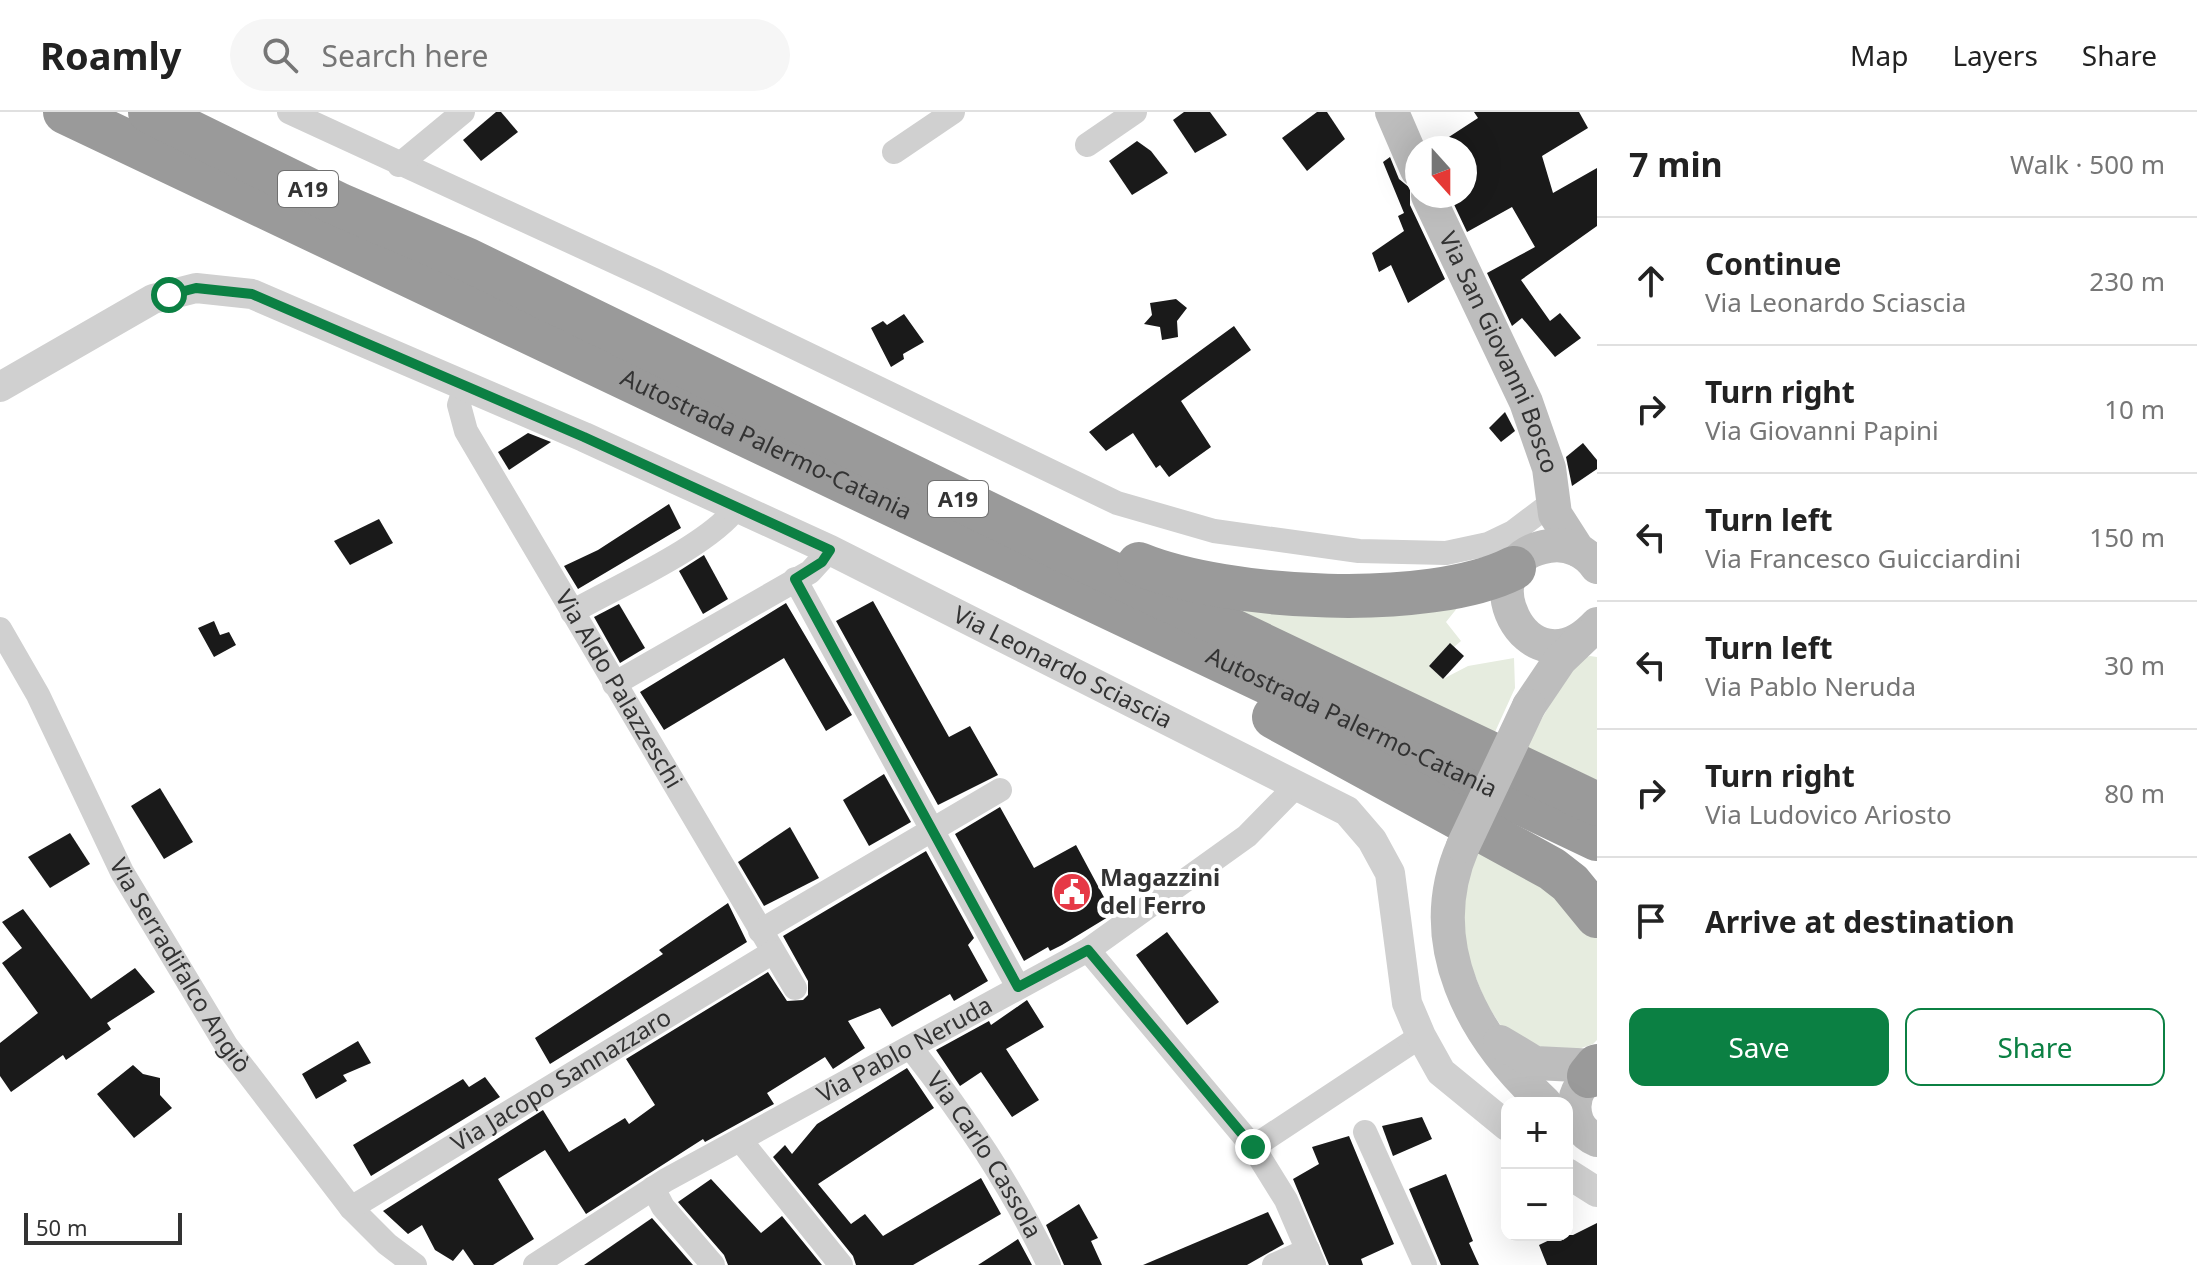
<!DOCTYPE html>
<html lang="en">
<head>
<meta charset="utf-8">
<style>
  :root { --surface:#fff; --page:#f6f6f6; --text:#222; --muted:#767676; --line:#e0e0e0; --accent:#0b8043 }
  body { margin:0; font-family:"Noto Sans",sans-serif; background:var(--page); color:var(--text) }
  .controls { position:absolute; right:24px; bottom:24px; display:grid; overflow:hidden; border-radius:16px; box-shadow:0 8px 32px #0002 }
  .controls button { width:72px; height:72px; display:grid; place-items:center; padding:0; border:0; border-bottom:2px solid var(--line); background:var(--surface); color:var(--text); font:40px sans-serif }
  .compass { position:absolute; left:1405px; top:24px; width:72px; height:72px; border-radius:50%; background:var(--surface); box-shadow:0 8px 32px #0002; rotate:159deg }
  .scale { position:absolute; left:24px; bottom:20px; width:158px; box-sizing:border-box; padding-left:8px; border:4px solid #333; border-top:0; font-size:22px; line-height:28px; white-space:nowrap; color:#333; -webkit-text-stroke:6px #fff; paint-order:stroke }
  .stop { position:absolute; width:24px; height:24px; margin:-18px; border:6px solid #0b8043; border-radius:50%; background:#fff }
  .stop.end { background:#0b8043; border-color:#fff; box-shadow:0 2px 8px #0008 }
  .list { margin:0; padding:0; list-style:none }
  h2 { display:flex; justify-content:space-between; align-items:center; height:104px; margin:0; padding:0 32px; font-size:34px }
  h2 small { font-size:26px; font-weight:400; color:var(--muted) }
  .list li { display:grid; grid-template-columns:52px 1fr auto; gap:24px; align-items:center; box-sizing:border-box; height:128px; padding:0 32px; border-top:2px solid var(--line) }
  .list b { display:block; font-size:30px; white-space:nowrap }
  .list p { margin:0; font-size:26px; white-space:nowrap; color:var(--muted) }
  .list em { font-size:26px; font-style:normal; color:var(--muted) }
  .actions { display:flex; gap:16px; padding:24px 32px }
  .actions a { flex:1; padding:18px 0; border:2px solid var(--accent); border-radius:16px; text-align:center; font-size:28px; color:var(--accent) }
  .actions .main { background:var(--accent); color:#fff }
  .icon { flex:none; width:44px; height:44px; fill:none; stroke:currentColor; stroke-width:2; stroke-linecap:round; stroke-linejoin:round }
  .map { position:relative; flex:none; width:1597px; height:1153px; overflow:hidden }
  header { display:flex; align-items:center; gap:48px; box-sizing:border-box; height:112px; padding:0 40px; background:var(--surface); border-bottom:2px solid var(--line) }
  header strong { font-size:38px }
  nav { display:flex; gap:44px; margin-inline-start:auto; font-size:28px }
  .search { width:560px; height:72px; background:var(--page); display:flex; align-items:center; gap:20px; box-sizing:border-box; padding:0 28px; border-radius:44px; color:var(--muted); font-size:30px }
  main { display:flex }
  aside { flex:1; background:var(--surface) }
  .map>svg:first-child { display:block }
</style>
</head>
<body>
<header>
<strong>Roamly</strong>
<div class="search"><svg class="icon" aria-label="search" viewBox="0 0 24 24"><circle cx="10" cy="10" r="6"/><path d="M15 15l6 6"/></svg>Search here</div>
<nav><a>Map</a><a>Layers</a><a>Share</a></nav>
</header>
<main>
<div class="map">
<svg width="1597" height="1153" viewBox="0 0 1597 1153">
  <rect width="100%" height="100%" fill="#fff"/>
  <g fill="#e6ecdf">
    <polygon points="1201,484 1462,490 1446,510 1461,529 1454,535 1449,532 1429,554 1443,567 1468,554 1514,546 1515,576 1495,620"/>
    <polygon points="1590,544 1597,545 1597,668 1526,635 1574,549"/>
    <polygon points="1478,730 1585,805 1597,826 1597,928 1593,932 1561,943 1505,920 1486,891 1462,831 1459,797"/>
  </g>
  <g fill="#1a1a1a">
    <polygon points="496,0 501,0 518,20 481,49 463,28"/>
    <polygon points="1184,0 1210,0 1227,23 1195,41 1173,8"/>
    <polygon points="1317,0 1327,0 1345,27 1307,59 1282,26"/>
    <polygon points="1474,0 1579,0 1588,16 1542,44 1553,81 1597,56 1597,114 1521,168 1550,209 1560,201 1581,226 1555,245 1522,206 1512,214 1487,161 1535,135 1512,95 1467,120 1450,84 1465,84 1465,36 1432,36 1478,6"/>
    <polygon points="1137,29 1151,39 1168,61 1132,83 1109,49"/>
    <polygon points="1390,45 1399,67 1410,76 1410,93 1445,167 1408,191 1391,153 1379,160 1372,141 1404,119 1398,104 1404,101 1383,50"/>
    <polygon points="1176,187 1187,196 1177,209 1178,225 1162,228 1160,215 1144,212 1152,203 1150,191"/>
    <polygon points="904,202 924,230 903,242 904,247 891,255 871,216 883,209 887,213"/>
    <polygon points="1234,214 1251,238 1181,289 1211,335 1169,365 1160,353 1156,356 1133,321 1106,339 1089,320"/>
    <polygon points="1505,300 1515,319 1501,330 1489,316"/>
    <polygon points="528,321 551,330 509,358 498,340"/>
    <polygon points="1583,331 1597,348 1597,357 1572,374 1566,345"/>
    <polygon points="669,392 681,416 578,477 564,454 598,438"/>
    <polygon points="379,407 393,431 350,453 334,429"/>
    <polygon points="704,443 728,487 703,502 679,459"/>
    <polygon points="873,489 949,625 970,614 998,663 938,693 836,509"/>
    <polygon points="786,491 852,603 826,619 784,546 664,618 640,580"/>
    <polygon points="619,492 645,536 620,551 594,505"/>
    <polygon points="214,509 220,523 229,520 236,533 214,545 198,516"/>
    <polygon points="1450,531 1464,544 1443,567 1429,554"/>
    <polygon points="884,662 911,710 869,734 843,688"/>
    <polygon points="160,676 193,730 164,747 131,694"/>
    <polygon points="1000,695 1034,756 1076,733 1113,802 1062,833 1050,839 1048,835 1024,849 955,722"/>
    <polygon points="790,715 819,766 764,794 738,750"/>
    <polygon points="70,721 90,752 50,776 28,745"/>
    <polygon points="926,739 974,826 968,833 988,869 954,889 950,882 892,915 880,896 848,909 865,936 833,957 825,945 767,981 774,992 705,1030 703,1027 586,1102 545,1038 498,1067 534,1127 493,1153 474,1153 463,1137 453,1149 435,1138 422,1113 408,1122 383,1099 543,998 569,1040 625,1006 629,1012 655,993 626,947 768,860 787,889 803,888 808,883 808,869 783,824"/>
    <polygon points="728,791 747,830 550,952 535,926 663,842 659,838"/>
    <polygon points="23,797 91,887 135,856 155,880 107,911 111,917 66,948 63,943 11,980 0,964 0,931 38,901 2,851 22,836 2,810"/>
    <polygon points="1167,820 1219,890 1187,913 1136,843"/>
    <polygon points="1027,888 1044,915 1006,937 1039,988 1012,1005 981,960 960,974 936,938 989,909 991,913"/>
    <polygon points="358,929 371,951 343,963 347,969 316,987 302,962"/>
    <polygon points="133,953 143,962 160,966 160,983 172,996 134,1026 97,982"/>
    <polygon points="907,956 934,996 818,1072 851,1112 865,1102 883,1124 981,1066 1001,1102 913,1153 856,1153 853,1144 773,1045 785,1033 792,1042 817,1012"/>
    <polygon points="485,965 500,985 371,1064 353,1033 463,967 469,975"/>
    <polygon points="1422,1005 1432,1027 1393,1044 1382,1014"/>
    <polygon points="1349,1024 1394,1132 1361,1147 1363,1153 1329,1153 1293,1067 1319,1052 1312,1035"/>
    <polygon points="1446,1062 1473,1129 1469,1131 1479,1153 1441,1153 1409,1077"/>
    <polygon points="711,1067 761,1121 782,1104 822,1153 728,1153 724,1143 678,1090"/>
    <polygon points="1079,1092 1098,1126 1091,1129 1102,1153 1064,1153 1046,1113"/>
    <polygon points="1268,1100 1284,1132 1247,1153 1143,1153"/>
    <polygon points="652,1106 693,1153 584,1153"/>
    <polygon points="1597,1111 1597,1153 1547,1153 1539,1133 1560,1123 1573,1123"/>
    <polygon points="1018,1127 1032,1153 978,1153 1009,1133"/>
  </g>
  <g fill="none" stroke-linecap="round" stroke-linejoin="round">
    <g stroke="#d0d0d0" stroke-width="24">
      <polyline points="289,0 654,168 1117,391 1214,419 1359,439 1446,441 1488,432 1513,420 1554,389"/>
      <polyline points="1087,33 1135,0"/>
      <polyline points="894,40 953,0"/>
      <polyline points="399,53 463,0"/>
      <path id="s1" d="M465 275 459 293 466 319 795 876"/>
      <polyline points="795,467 1018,875"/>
      <path d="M572 500C614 476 710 433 736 396"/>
      <path id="s2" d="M0 517 38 583 122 760 226 933 351 1096 387 1132 415 1153"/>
      <polyline points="614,572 810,460 830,438"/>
      <polyline points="760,819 1000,678"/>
      <polyline points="1088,838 1253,1035 1286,1088 1314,1153"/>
      <path id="s3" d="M911 936C966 1006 1011 1073 1049 1153"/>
      <polyline points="1365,1020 1425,1153"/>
      <polyline points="741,1029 841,1153"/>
      <polyline points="1253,1035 1421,924"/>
      <polyline points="653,1076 663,1095 713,1153"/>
      <path id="s4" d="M351 1096 773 840"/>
      <path id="s5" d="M535 1153 666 1068 1088 838 1247 724 1297 673"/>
      <polyline points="1274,1153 1308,1138"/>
    </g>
    <g stroke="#d0d0d0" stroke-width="30">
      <path id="s6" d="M0 275 153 187 196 176 252 182 584 325 830 438 1347 699 1372 728 1390 761 1407 891 1421 924 1441 960 1507 1014"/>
      <polyline points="1567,1061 1597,1080"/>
    </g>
    <g stroke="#bdbdbd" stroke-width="34">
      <polyline points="1392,0 1417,58"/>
      <path id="s7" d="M1428 84 1526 290 1549 356 1555 402 1578 438"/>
      <path d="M1597 455C1586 439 1568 431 1549 434 1462 446 1526 588 1597 512"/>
      <polyline points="1529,594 1560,548 1584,525"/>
      <path d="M1463 734C1421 831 1472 924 1545 991"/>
      <polyline points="1500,930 1535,951 1597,954"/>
      <path d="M1597 960C1568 974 1566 1015 1597 1028"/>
    </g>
    <g stroke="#9a9a9a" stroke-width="44">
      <path id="s8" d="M65 0 1597 727"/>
      <polyline points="150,0 340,93 468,148 1067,440 1597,692"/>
      <path d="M1139 452C1227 488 1429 499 1514 456"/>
      <polyline points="1274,605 1552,757 1570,771 1597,804"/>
      <polyline points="1589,964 1597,954"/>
    </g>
    <polyline stroke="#bdbdbd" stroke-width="34" points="1463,734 1529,594"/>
  </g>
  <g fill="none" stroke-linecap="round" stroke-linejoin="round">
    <polyline stroke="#0b8043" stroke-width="10" points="169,183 196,176 252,182 584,325 830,438 822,450 795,467 1018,875 1088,838 1253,1035"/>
  </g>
  <defs>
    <symbol id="civic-disc" viewBox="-11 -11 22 22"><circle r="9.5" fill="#e63946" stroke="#fff"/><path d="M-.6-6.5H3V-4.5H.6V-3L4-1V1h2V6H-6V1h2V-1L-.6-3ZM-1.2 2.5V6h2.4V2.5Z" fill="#fff"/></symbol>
  </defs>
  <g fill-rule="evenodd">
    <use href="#civic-disc" x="1050" y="758" width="44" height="44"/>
  </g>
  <g text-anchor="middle" stroke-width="8" stroke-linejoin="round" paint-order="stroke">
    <g fill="#fff" stroke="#707070" stroke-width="2">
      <rect x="278" y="59" width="60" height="36" rx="6"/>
      <rect x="928" y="369" width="60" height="36" rx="6"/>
    </g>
    <g font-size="22" font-weight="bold" fill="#333">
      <text x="308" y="85">A19</text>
      <text x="958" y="395">A19</text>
    </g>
    <g font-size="24" fill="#333" stroke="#fff">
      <text dy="8" stroke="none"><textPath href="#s7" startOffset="172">Via San Giovanni Bosco</textPath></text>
      <text dy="8" stroke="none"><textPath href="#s8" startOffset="776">Autostrada Palermo-Catania</textPath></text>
      <text dy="8" stroke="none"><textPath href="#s6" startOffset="1170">Via Leonardo Sciascia</textPath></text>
      <text dy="8" stroke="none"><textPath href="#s1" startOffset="346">Via Aldo Palazzeschi</textPath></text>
      <text dy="8" stroke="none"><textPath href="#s8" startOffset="1424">Autostrada Palermo-Catania</textPath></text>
      <text dy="8" stroke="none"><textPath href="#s2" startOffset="382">Via Serradifalco Angiò</textPath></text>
      <text dy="8" stroke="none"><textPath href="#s5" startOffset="428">Via Pablo Neruda</textPath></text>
      <text dy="8" stroke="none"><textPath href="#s4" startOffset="246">Via Jacopo Sannazzaro</textPath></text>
      <text dy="8" stroke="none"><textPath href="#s3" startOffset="130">Via Carlo Cassola</textPath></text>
    </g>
    <g font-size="24" font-weight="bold" fill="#333" stroke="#fff" text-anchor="start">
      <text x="1100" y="774">Magazzini<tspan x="1100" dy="28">del Ferro</tspan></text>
    </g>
  </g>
</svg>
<div class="controls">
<button>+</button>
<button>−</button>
</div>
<svg class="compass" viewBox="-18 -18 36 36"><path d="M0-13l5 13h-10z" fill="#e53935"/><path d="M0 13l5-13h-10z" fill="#767676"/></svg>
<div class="scale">50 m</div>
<div class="stop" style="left:169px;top:183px"></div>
<div class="stop end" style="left:1253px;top:1035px"></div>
</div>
<aside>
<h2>7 min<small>Walk · 500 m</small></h2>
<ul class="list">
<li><svg class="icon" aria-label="ahead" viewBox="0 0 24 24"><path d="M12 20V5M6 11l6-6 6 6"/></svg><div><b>Continue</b><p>Via Leonardo Sciascia</p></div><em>230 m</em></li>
<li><svg class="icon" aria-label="right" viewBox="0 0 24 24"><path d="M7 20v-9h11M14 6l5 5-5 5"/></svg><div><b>Turn right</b><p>Via Giovanni Papini</p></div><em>10 m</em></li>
<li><svg class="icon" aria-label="left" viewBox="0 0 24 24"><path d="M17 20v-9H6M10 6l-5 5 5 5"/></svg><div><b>Turn left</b><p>Via Francesco Guicciardini</p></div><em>150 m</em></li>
<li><svg class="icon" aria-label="left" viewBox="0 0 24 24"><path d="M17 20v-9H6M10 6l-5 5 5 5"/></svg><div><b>Turn left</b><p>Via Pablo Neruda</p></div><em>30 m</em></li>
<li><svg class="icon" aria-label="right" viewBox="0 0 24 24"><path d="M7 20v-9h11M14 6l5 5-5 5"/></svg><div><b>Turn right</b><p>Via Ludovico Ariosto</p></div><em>80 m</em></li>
<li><svg class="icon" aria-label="arrive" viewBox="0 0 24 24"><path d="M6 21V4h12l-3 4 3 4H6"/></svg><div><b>Arrive at destination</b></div></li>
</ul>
<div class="actions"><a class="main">Save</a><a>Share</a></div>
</aside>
</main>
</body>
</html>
